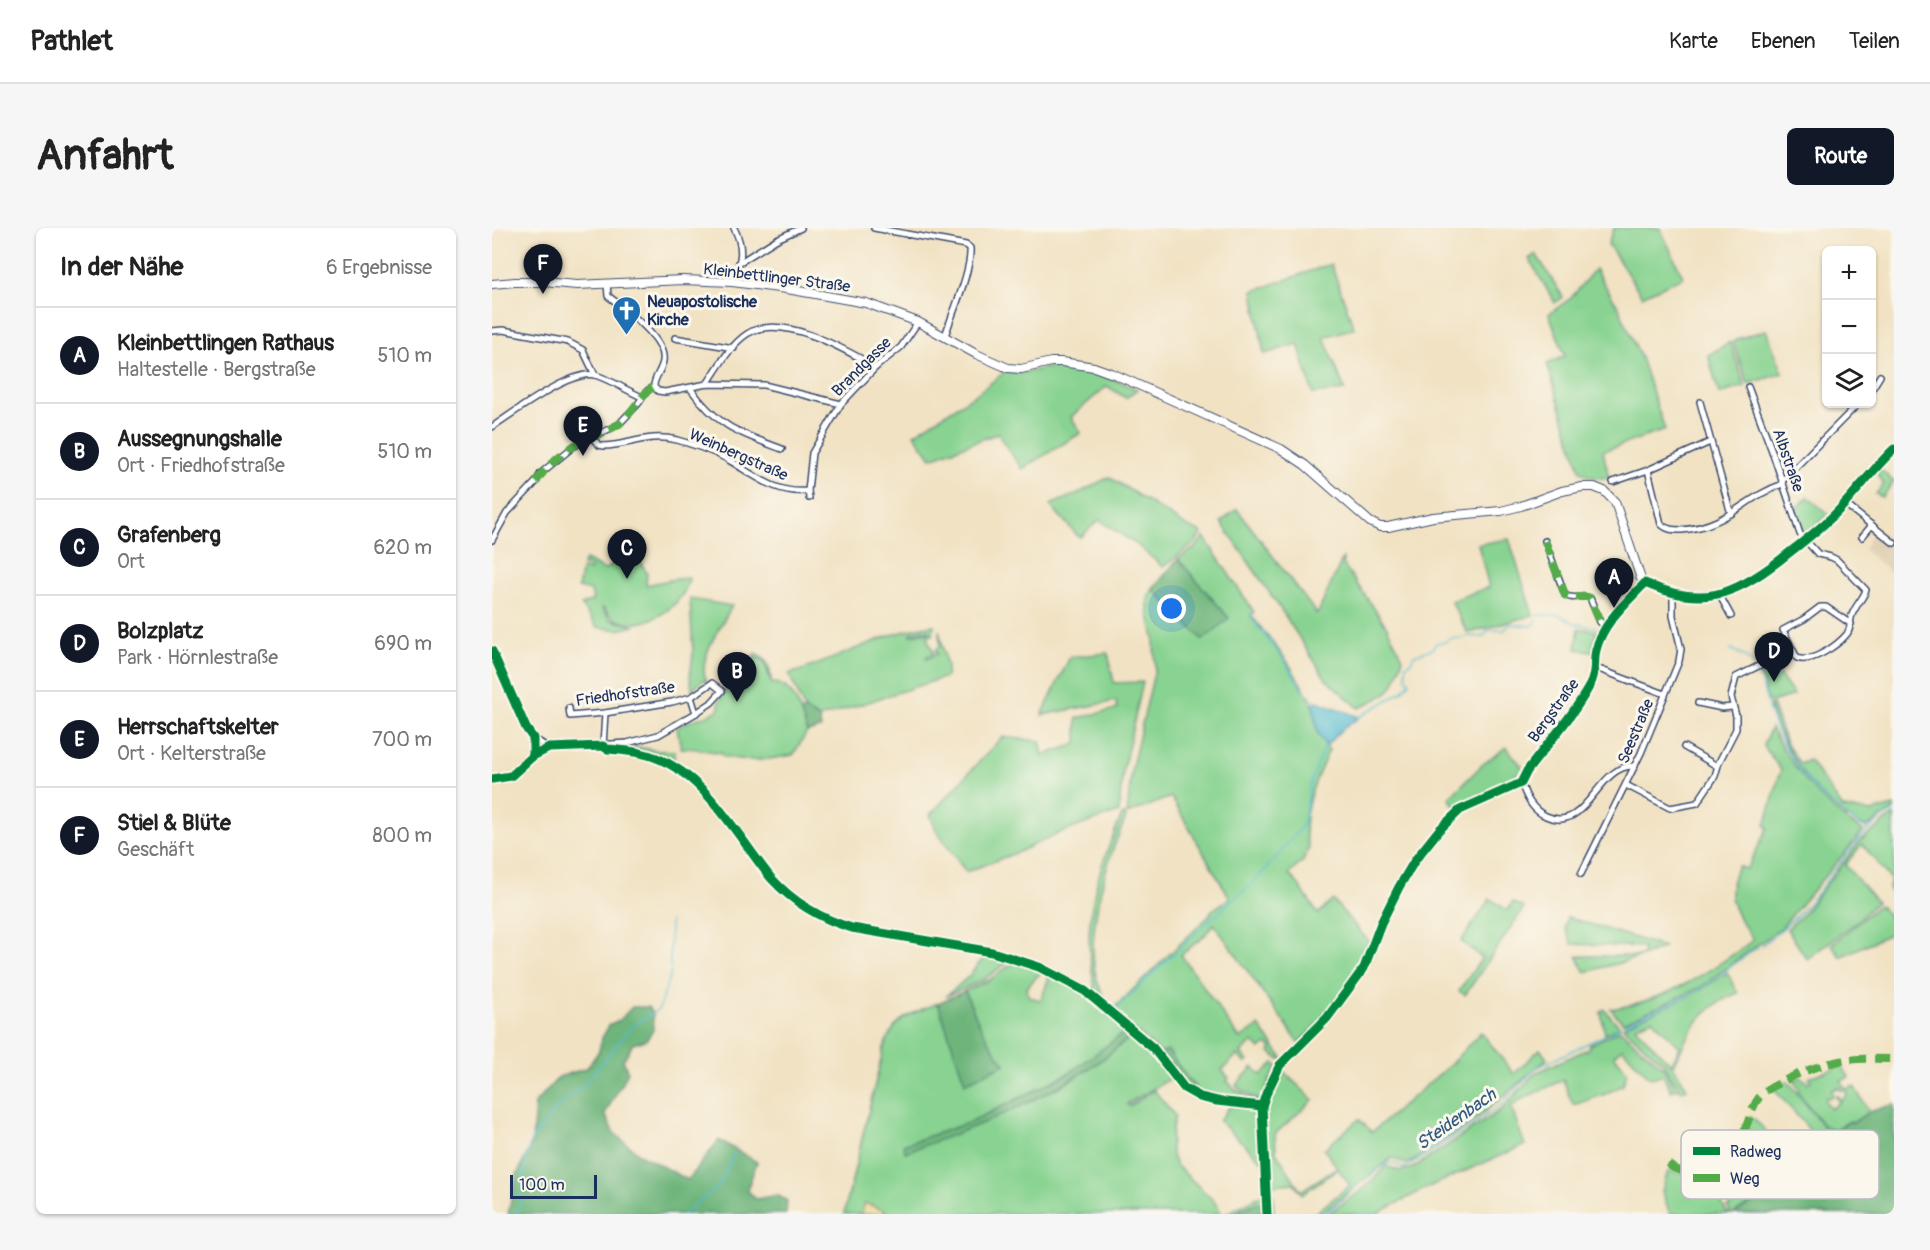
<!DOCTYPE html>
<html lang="de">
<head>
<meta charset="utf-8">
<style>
  :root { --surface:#fff; --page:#f6f6f6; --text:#222; --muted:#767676; --line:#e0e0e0; --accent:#111827 }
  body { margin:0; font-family:Pangolin,sans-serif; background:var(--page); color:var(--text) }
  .controls { position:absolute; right:18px; top:18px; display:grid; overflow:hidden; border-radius:9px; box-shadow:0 2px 4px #0004 }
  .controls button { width:54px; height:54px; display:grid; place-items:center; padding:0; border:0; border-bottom:2px solid var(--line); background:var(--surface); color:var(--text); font:30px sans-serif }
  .scale { position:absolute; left:18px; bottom:15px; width:87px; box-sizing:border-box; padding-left:6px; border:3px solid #1b2f5e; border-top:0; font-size:16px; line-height:21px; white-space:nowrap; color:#1b2f5e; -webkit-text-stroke:4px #fbf7ec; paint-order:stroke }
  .you { position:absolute; left:680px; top:381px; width:21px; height:21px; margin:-15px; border:4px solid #fff; border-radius:50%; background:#1a73e8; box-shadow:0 0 0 9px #1a73e833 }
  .badge { display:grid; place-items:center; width:39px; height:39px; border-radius:50%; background:var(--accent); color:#fff; font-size:20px; font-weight:700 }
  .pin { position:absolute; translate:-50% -50px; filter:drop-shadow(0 2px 3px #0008) }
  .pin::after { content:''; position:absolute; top:32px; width:21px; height:18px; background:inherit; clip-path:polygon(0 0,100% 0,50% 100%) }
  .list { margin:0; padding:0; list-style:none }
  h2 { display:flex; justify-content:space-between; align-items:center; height:78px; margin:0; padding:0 24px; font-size:26px }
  h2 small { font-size:20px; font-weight:400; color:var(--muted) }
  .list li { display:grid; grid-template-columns:39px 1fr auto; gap:18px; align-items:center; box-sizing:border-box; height:96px; padding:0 24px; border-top:2px solid var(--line) }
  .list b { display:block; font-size:22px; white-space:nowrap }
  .list p { margin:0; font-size:20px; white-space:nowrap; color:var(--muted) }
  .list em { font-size:20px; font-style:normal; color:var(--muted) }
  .icon { flex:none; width:33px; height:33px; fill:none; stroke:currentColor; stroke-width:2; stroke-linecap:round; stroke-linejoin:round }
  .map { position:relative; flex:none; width:1402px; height:986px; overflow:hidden; border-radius:9px }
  header { display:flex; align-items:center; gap:36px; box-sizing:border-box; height:84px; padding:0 30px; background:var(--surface); border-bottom:2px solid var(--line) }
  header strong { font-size:28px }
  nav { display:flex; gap:33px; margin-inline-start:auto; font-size:21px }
  .intro { display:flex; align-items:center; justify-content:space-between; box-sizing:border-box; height:144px; padding:0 36px }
  h1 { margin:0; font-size:42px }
  .button { padding:15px 27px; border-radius:9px; background:var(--accent); color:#fff; font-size:21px; font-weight:700 }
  main { display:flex; gap:36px; padding:0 36px }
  aside { flex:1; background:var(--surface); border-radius:9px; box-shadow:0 2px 4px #0004 }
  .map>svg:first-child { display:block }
</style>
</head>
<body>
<header>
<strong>Pathlet</strong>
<nav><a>Karte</a><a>Ebenen</a><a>Teilen</a></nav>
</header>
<div class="intro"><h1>Anfahrt</h1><a class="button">Route</a></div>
<main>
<aside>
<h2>In der Nähe<small>6 Ergebnisse</small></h2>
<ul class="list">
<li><span class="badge">A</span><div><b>Kleinbettlingen Rathaus</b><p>Haltestelle · Bergstraße</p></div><em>510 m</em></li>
<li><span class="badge">B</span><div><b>Aussegnungshalle</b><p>Ort · Friedhofstraße</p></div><em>510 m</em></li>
<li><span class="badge">C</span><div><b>Grafenberg</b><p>Ort</p></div><em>620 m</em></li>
<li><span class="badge">D</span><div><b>Bolzplatz</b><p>Park · Hörnlestraße</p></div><em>690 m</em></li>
<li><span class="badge">E</span><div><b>Herrschaftskelter</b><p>Ort · Kelterstraße</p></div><em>700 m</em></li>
<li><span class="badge">F</span><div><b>Stiel &amp; Blüte</b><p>Geschäft</p></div><em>800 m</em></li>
</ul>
</aside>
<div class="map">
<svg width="1402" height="986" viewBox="0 0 1402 986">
  <rect width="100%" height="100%" fill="#fbf7ec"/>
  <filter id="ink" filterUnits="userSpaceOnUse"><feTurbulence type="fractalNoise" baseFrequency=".0167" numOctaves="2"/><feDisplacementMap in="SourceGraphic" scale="12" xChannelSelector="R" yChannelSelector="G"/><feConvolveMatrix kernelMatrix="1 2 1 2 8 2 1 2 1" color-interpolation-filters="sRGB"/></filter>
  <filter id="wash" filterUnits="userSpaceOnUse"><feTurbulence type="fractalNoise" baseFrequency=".008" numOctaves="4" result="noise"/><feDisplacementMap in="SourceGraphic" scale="24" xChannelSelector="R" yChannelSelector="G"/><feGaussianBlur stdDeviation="1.35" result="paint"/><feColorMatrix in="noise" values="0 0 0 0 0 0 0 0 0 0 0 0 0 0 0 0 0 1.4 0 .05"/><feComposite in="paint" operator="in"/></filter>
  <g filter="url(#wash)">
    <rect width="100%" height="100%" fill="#f1e2c3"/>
    <polygon fill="#e1d2b6" points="1382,301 1402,317 1402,347 1372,322"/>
    <g fill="#88d391" stroke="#528178" stroke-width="1.5" fill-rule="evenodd">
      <polygon points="1122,0 1168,0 1191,49 1150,68 1116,16"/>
      <polygon points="1044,26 1071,69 1063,75 1037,31"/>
      <polygon points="839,36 862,100 832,109 853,162 821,166 806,116 772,126 761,63"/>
      <path d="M1103 41 1127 80 1149 130 1173 202 1111 223 1117 250C1106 250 1096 251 1088 242L1055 136 1073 128 1057 86 1079 70Z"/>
      <polygon points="1274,102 1291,145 1256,156 1241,115 1245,111"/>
      <polygon points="1238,114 1253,158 1227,166 1216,127"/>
      <polygon points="565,138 593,140 645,161 634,170 615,158 579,189 589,205 530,241 509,211 507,205 439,230 422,206 483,167 514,143 528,145"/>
      <polygon points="1389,242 1402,254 1390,269 1384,266 1392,256 1385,246"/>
      <polygon points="617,249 696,299 710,305 703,315 671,339 644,316 607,292 589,309 586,308 558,277 587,265"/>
      <polygon points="1316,269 1337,287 1315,303 1309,300 1303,282"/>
      <path d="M745 281 824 385H826L851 329V336L893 396 911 430C900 467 900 463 867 480L834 451 786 377 729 294Z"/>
      <path d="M712 309 762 384 759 387 795 433 821 476 825 504 837 522C825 548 805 591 817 619L811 633 797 646 807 657 826 686 841 672 879 716 866 746 831 791 807 815 722 696 712 708 689 727 748 811 767 798 791 831H786L778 824 780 821 775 816 768 821 761 814 749 825 756 833 753 835 745 827 730 842 737 850 735 853 744 862 766 874 764 876 718 870 703 865 705 861 695 850 676 823 669 825 604 768C600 744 595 719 598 694 601 657 615 621 630 587H633L634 590C613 633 579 743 622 780L718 687 719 683 738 670 679 569 635 586 640 539 663 441 662 410 656 382V370L661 361 711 411 736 390 686 331 703 320Z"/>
      <polygon points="1017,311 1041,387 981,404 975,404 959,373 997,359 986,316"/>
      <path d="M138 330 149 334 155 346 154 357 183 351 197 350C193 383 133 415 112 380H110L119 392 143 398 126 402 105 399 89 377 101 372 99 363 86 360 90 340 97 343 99 340 91 336 93 332 113 342 128 331Z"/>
      <path d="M198 371 240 378C230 397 203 433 215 453L212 452 200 461 198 449 201 426Z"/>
      <path d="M442 397 441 407 438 408 437 402 419 405V407L436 404V412L442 425 434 429V431L445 426 444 421 448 418 447 402 455 439 454 449 327 490 313 482 297 446C346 432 390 404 442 397Z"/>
      <polygon points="1087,400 1105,403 1100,423 1084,421"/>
      <polygon points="616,425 622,455 651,454 631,542 627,584 565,606 529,623 474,644 445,604 438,587 510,509 548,513 551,527 585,516 585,490 625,481 624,473 550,487 578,429"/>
      <path d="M265 430 271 432 279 449V455C303 454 309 486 315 504L301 527C274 532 258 535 231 528L230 525 198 520H189L185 500C197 490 214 491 227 481V473L244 448 254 454 255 448Z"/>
      <polygon points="1278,437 1281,438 1302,467 1276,475 1267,441"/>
      <path d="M1280 477 1294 515 1308 536 1317 532 1351 580 1379 584 1402 578V582L1375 599C1367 598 1361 592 1354 588 1316 561 1292 522 1277 478Z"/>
      <path d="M1279 500C1302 543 1330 577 1371 603L1290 699 1207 760 1131 795 1119 781C1174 773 1218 744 1261 712 1244 684 1230 672 1246 638L1255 641 1276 599 1273 598 1289 542 1271 517Z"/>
      <polygon points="135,517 167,523 183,523 181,534 156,525 136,521"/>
      <polygon points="1014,519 1032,541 1002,564 965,581 957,570 990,537"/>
      <polygon points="1402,587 1402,668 1397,660 1399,652 1370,616 1353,637 1385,674 1364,694 1315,731 1295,701 1312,685 1368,613"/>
      <polygon points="998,671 1015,682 1021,674 1032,680 973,767 967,763 990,730 969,713"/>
      <polygon points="1387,677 1402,694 1402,704 1348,729 1340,716"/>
      <path d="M1075 689 1172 719C1147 731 1120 737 1093 744L1085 728H1151V719L1080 716 1073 699Z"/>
      <polygon points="495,726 517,731 517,733 491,752 454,768 476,749"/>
      <path d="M524 733 551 742 534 760 537 769 549 772C553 764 554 754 559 746L598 768 637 801 579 844 544 862 476 895 412 917 488 896 569 858 603 837 641 807 669 832 681 849 635 876 637 878 662 862 683 888C679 903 676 923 684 937L721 972 730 986H392L393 983 373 976 369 986H352L391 823C401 790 416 787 446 775L473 854 513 836 497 816 486 796 473 763 497 752Z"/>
      <path d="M1235 744 1246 765C1207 780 1198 802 1181 838L1195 860 1189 863 1171 835 1131 799C1166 780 1203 769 1235 744ZM1160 791 1188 819 1179 836 1143 799Z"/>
      <polygon points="1112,781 1128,799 1113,806 1109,784"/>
      <polygon points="1128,802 1171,839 1184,861 1179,863 1171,847 1158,850 1130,820 1122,827 1135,844 1131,857 1111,867 1081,877 1071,852 1030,871 1019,879 1033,917 934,960 885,986 836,986 875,958 894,938 908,943 921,940 1009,882 1043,845 1096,821 1097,817"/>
      <polygon points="989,804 1022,846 1048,821 1055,831 989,887 921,933 914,936 900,930 829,986 822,986 858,957 846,941 810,966 802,955 780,957 782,986 777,986 772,885 773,875 789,841 821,872 783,906 784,924 809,963 845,939 832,921 867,891 880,904 959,836"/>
      <polygon points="782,835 785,838 768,873 748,861 744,857 761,839 769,847"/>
      <polygon points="1350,838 1357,849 1349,853 1353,860 1349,863 1346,859 1339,863 1341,867 1337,870 1334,869 1333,873 1339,881 1347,875 1343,868 1345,867 1349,873 1355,867 1353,862 1362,858 1377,884 1360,895 1358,893 1341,902 1331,897 1306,864 1307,862 1302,852 1309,849 1316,855 1319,853 1317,849"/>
      <polygon points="1296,853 1334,902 1323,908 1281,860"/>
      <polygon points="738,878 761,880 769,887 771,934 727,893"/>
      <polygon points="1259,888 1295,924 1285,930 1255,900"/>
      <polygon points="1234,937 1259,975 1242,986 1178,986 1170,963 1176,943 1191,946 1210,940 1236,986 1238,984 1236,979 1241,975 1232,953 1223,957 1216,946 1221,951 1223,949 1221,942"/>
      <polygon points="772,966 773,986 756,986 753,979 741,986 733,986"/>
    </g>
    <g fill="#6eb57b" stroke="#44726c" stroke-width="1.5">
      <polygon points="686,331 737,390 711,412 661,361"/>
      <path d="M264 425C273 430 280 439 278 450L271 432 265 430 255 452 250 450Z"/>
      <polygon points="313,482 327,490 329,500 315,504 309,484"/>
      <path d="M473 763C485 792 493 811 513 836L473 855 446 775Z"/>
      <polygon points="140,779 156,779 161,787 161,802 154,812 141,816 131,832 136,844 113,886 121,904 147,926 196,952 227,912 265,934 255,962 264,971 285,967 295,973 294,986 16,986 25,947 40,915 43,875 67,849 95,840 107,823 110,810 118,796 128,792"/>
      <path d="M637 801 641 807C628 817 615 829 601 838 547 873 475 904 413 924L411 917 476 895 544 862 579 844Z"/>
      <polygon points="676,823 695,850 705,861 703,865 692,857 669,825"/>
      <polygon points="1402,876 1402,986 1242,986 1259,975 1246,954 1338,900 1342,902 1359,893 1361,895 1377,884"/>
      <polygon points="766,974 769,975 770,986 741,986"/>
    </g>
    <polygon fill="#eeda9e" stroke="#84847e" stroke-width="1.5" points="373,975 393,983 392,986 369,986"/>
    <polygon fill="#52bbcf" stroke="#367596" stroke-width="1.5" points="825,473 865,488 866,490 847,504 834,518 825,504 821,476"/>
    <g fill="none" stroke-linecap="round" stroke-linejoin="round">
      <g stroke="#52bbcf" stroke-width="1.5">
        <polyline points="758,388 793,433 810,461 825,474"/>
        <polyline points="1239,421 1252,428 1263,437"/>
        <polyline points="1266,442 1275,474"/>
        <path d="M1276 479C1290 524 1317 561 1355 588 1362 593 1367 598 1375 601"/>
        <path d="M867 489 911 463 918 454 914 449V437L919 434 922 427 940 421 944 415 953 414 958 410C967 412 970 409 978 408 983 408 986 410 992 408L996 402H1013L1018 396 1041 398 1044 394 1046 387H1067L1082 395 1105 400"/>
        <polyline points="178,693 178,740"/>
        <path d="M1270 717C1291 701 1311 684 1327 663 1350 633 1367 602 1402 583"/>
        <polyline points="623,781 742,670 758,658 784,630 811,597 818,557 833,517"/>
        <polyline points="1133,796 1204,764 1266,719"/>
        <polyline points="1118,805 1128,799"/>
        <polyline points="24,986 30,973 33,934 39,913 65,879 91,858 139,799 167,781 179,744"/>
        <polyline points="191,986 227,958 243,924"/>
        <polyline points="830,986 842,979 866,957 894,936 901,935 912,940 920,936 1004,881 1044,840 1113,807"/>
      </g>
    </g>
  </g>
  <g filter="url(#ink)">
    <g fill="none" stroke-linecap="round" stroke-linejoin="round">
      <defs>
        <g id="street">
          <path d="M382 0 474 17 478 20C480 41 460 86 453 108"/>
          <polyline points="250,33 285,11 309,0"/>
          <path d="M240 54C249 34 253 21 242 0"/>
          <polyline points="0,103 11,102 76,114 91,122 103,147"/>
          <polyline points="183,110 242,120"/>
          <path d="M215 156C226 140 238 117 255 106 289 84 354 122 384 139"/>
          <polyline points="162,159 166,163 173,164 215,156 272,157 349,176"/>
          <path d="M1256 159 1280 223 1308 306 1326 326 1339 329 1345 332 1374 362C1371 371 1363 378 1360 387 1357 394 1360 399 1355 406 1346 417 1319 436 1305 430L1291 402 1312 391 1328 379H1334L1359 396"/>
          <path d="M198 160C226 199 247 205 290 221"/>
          <polyline points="1380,161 1388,148"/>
          <polyline points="1208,174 1239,286"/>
          <path d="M0 199C21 185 79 142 103 147 117 151 136 163 150 169"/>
          <path d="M100 210 107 217 112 218C139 217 156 205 185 212 203 217 224 224 240 234 265 249 285 266 316 263"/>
          <path d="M1156 242 1169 296C1175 302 1182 302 1190 302 1237 298 1252 269 1291 256"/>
          <polyline points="1290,253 1366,176"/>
          <polyline points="1121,254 1156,242 1218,214"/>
          <polyline points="317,270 316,263 320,225 349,176 384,139 409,119 426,94"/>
          <polyline points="1353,276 1402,315"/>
          <polyline points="1370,309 1380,297"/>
          <path d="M0 312 15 285 44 254 49 245 81 219 127 196 146 176 156 162 162 159C161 151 170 142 171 133 175 112 131 79 116 68L115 56"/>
          <path d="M1053 313 1073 367C1081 373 1090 366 1098 370L1108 394 1114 400"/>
          <polyline points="1227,366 1239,388"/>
          <polyline points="0,423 34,500 41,510 57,520"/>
          <polyline points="1104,440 1173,466"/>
          <polyline points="1206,475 1230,480 1240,479"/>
          <polyline points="77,480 78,488 113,485 180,474 199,469 220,455 230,463 219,475 204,485"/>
          <polyline points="41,510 41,528"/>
          <polyline points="111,518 113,485"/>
          <polyline points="1192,519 1225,538"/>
          <polyline points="0,551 19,548 41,528 57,520 135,515 166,507 204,485 199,469"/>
          <polyline points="1029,555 1035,543 1098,457 1104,440 1104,422 1119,392 1153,355"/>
          <path d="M1029 555C1034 569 1040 582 1054 588 1095 607 1105 535 1143 538"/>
          <polyline points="1134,557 1178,580 1205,575 1223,548 1227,534 1244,501 1244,488 1239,469 1244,449 1299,422"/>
          <polyline points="985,574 1029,555"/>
          <polyline points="1089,646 1149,525 1187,433 1189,421 1181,388 1181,364"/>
        </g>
        <path id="secondary" d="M0 56 23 54H51L85 57 191 52 240 54 295 61 374 75 426 94 484 126 516 140 529 141 559 134H570L602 139 624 147 789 221 813 237 878 294 888 299H896L941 289 1009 283 1029 278 1070 263 1090 259H1102L1112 263 1123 274 1149 351C1158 361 1174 363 1187 365 1236 375 1266 350 1302 321 1317 309 1333 297 1347 282 1366 262 1382 240 1402 221"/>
      </defs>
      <use href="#street" stroke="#3b4a6d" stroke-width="8"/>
      <use href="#secondary" stroke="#3b4a6d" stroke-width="10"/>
      <use href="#street" stroke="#fff" stroke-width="5"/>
      <use href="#secondary" stroke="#fff" stroke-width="8"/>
      <g stroke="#52ab49" stroke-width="8" stroke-dasharray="15 8" stroke-linecap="butt">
        <path d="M44 254C56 236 73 221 93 212 104 207 117 203 127 196 140 186 148 166 162 159"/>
        <path d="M1053 313 1073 367C1081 373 1090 366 1098 370L1108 394 1114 400"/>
        <path d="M1176 936C1185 945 1194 944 1205 939 1223 931 1243 923 1252 903 1258 891 1260 876 1270 866 1275 861 1284 857 1290 854 1307 844 1336 834 1356 832 1371 830 1387 831 1402 831"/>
      </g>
      <defs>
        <g id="cycleway">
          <polyline points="0,423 34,500 41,510 41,528"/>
          <path d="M0 551 19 548 41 528 57 520 111 518 115 521C129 522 143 523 156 527 212 543 244 607 279 650 301 674 329 691 360 700L500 724 547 739 593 763 661 820 692 860 708 869 725 873 770 878"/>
          <path d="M775 986 770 878 774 866 788 837 835 790 872 740 889 695 907 659 923 632 947 602 968 582 1029 555 1035 543C1056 515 1081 488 1098 457 1105 443 1101 435 1104 422 1111 394 1134 375 1153 355 1209 380 1241 368 1288 332 1308 316 1329 301 1347 282 1366 262 1382 240 1402 221"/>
        </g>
      </defs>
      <use href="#cycleway" stroke="#fbf7ec" stroke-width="13"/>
      <use href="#cycleway" stroke="#00873e" stroke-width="9"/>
    </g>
  </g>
  <defs>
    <symbol id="church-pin" viewBox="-11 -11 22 30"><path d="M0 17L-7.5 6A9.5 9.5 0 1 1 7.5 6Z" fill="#1f6fb2" stroke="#fbf7ec"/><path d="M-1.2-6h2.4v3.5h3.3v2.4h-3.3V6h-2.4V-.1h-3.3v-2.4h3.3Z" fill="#fff"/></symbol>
  </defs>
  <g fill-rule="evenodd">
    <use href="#church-pin" x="118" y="66" width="33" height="45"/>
  </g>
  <g text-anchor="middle" stroke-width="6" stroke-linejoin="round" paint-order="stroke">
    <g font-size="16" fill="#1b2f5e" stroke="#fbf7ec">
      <text transform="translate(285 49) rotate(7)" y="6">Kleinbettlinger Straße</text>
      <text transform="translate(369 138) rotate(-45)" y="6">Brandgasse</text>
      <text transform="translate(247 226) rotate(24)" y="6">Weinbergstraße</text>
      <text transform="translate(1297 232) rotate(71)" y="6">Albstraße</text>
      <text transform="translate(133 465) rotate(-8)" y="6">Friedhofstraße</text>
      <text transform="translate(1061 482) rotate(-54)" y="6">Bergstraße</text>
      <text transform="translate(1143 503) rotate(-67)" y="6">Seestraße</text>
    </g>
    <g font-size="16" font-weight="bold" fill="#1b2f5e" stroke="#fbf7ec" text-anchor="start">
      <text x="155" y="79">Neuapostolische<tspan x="155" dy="18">Kirche</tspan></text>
    </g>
    <g font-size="18" font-style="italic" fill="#2c5980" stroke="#fbf7ec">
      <text transform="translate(964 891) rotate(-35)" y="6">Steidenbach</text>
    </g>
  </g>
  <rect x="1189" y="902" width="198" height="69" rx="9" fill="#fbf7ec" stroke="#b8bbc1" stroke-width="1.5"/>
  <rect x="1201" y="919" width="27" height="8" fill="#00873e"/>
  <rect x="1201" y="946" width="27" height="8" fill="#52ab49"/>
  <g font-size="16" fill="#1b2f5e">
    <text x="1238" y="929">Radweg</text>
    <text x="1238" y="956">Weg</text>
  </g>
</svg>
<div class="controls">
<button>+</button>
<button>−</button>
<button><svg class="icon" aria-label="layers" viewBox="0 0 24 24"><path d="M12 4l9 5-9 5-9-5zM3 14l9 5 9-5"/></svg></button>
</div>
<div class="scale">100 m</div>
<div class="you"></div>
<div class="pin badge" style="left:1122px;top:380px">A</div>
<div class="pin badge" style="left:245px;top:474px">B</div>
<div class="pin badge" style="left:135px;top:351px">C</div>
<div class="pin badge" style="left:1282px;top:454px">D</div>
<div class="pin badge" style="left:91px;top:228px">E</div>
<div class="pin badge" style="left:51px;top:66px">F</div>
</div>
</main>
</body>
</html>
